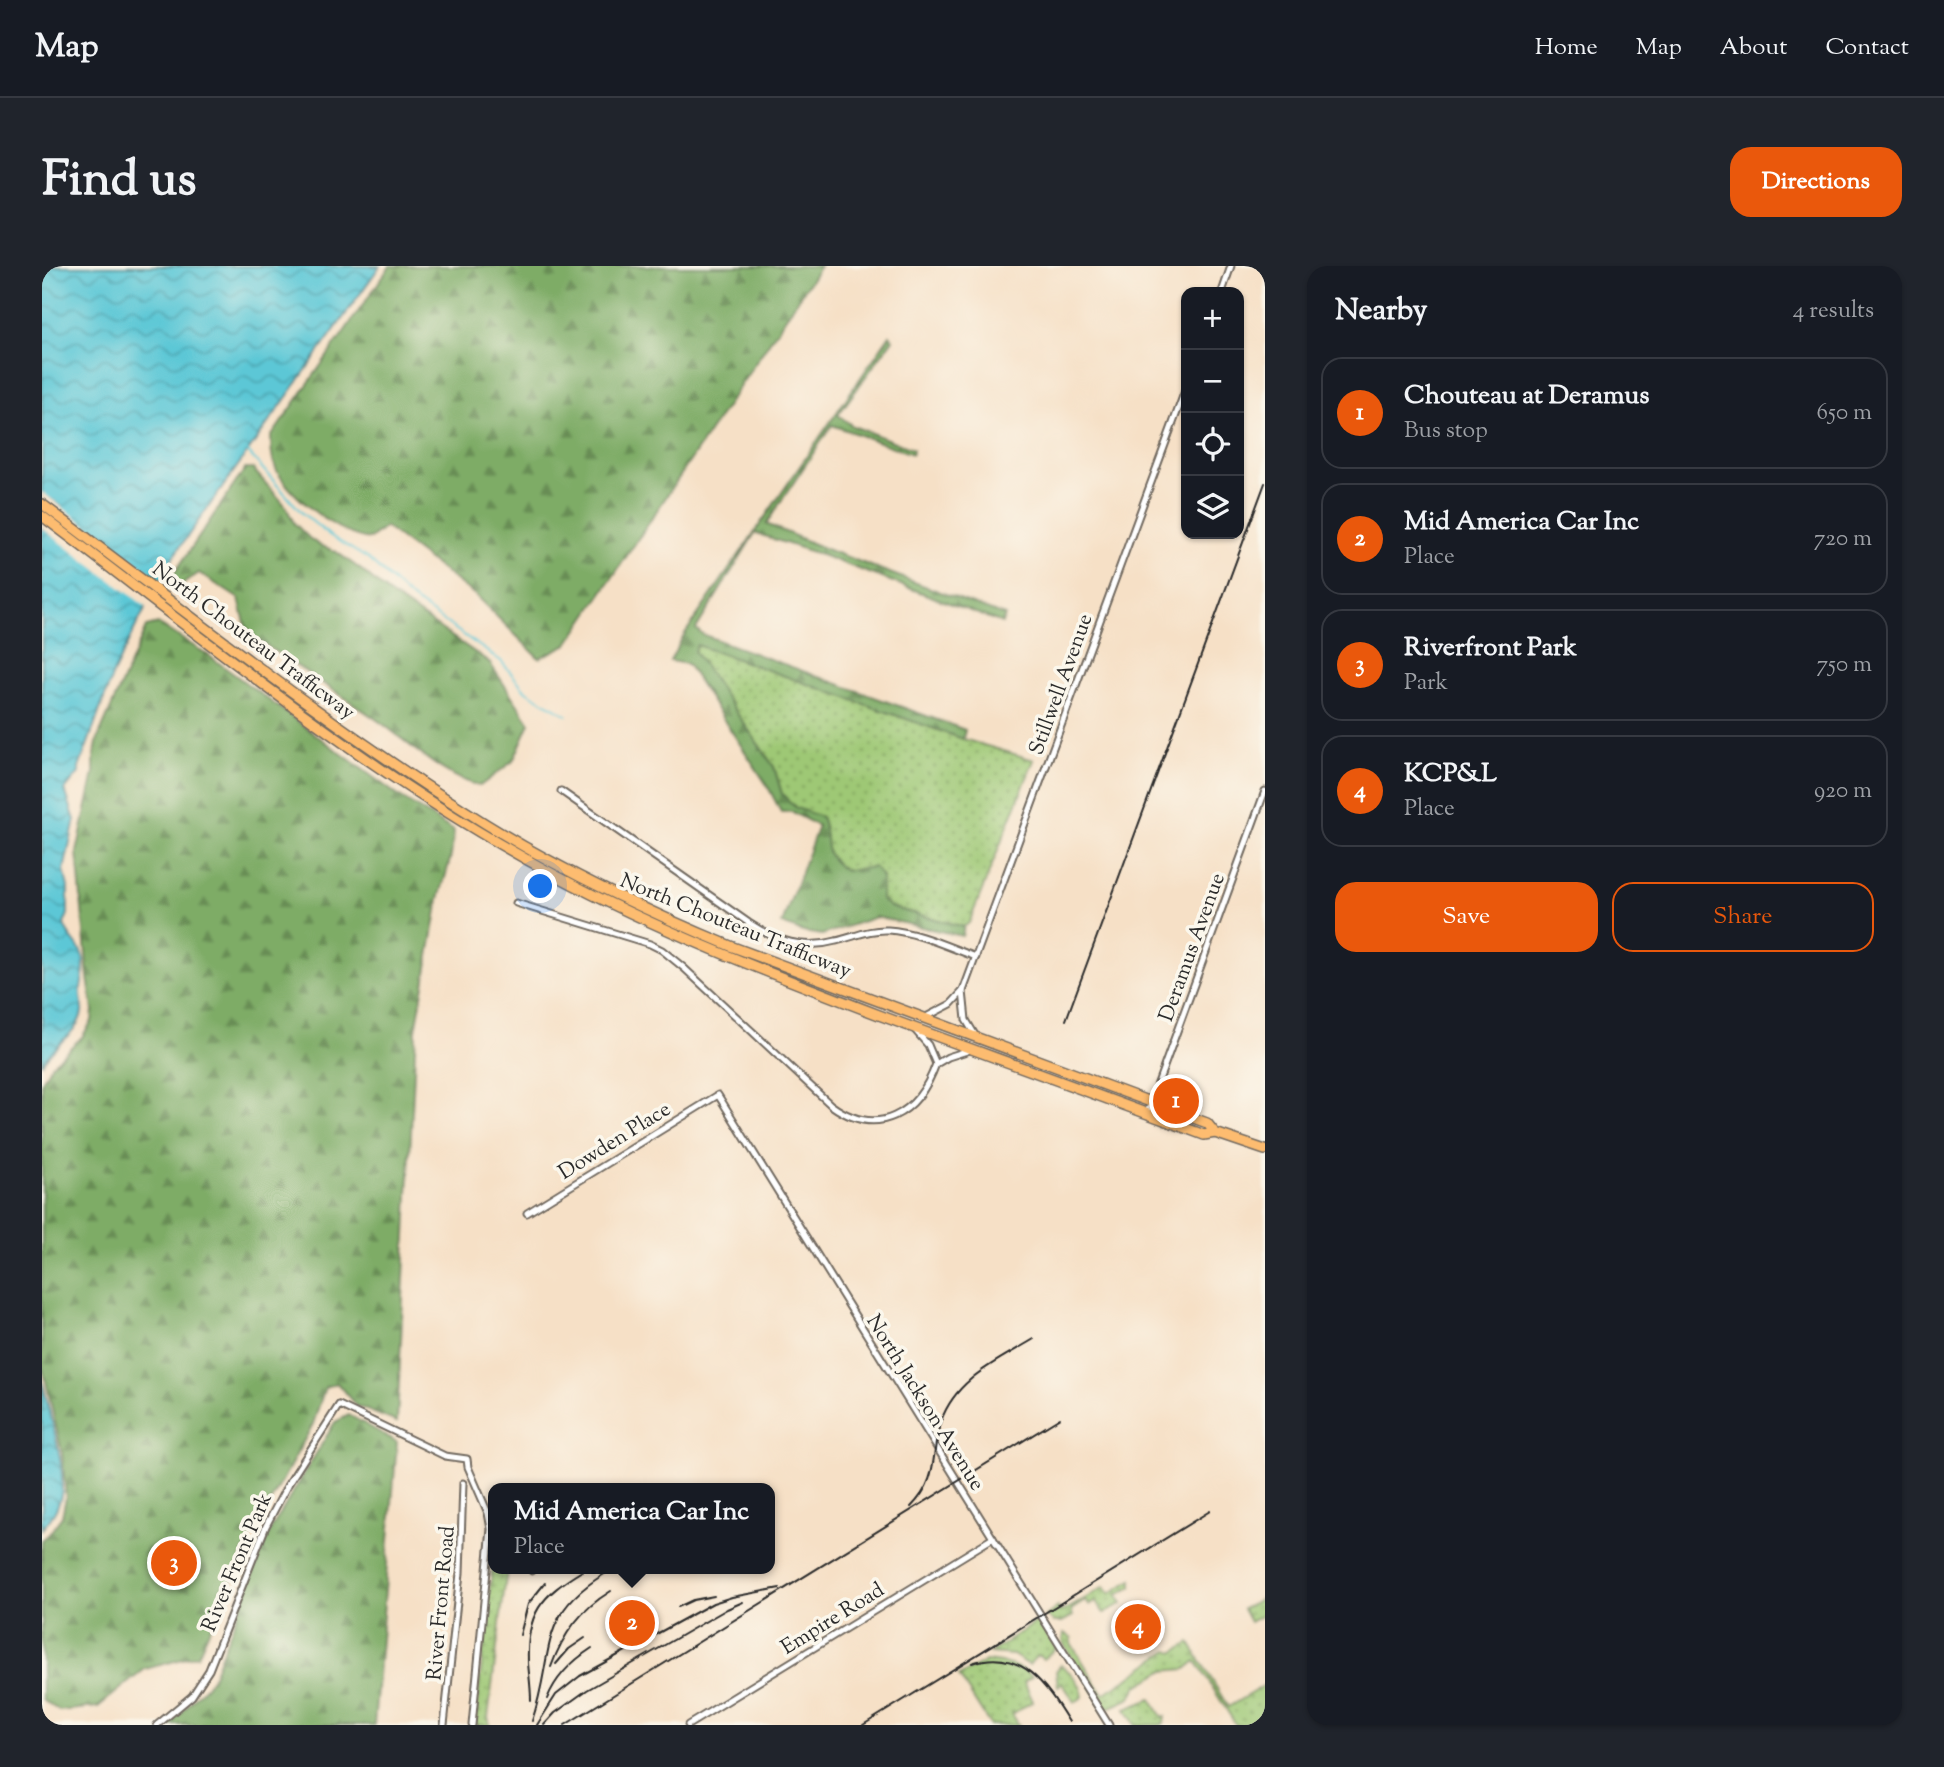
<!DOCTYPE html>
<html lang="en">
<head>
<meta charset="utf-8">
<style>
  :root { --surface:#171b24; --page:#20242c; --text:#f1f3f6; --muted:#9ea1a6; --line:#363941; --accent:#ea580c }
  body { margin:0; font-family:"Sorts Mill Goudy",serif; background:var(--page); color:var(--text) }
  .controls { position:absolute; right:21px; top:21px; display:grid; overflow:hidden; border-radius:14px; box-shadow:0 2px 5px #0004 }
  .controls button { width:63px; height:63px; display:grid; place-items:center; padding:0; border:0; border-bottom:2px solid var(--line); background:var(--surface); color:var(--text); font:35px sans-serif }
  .you { position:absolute; left:499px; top:621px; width:24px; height:24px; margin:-18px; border:5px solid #fff; border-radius:50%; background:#1a73e8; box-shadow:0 0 0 10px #1a73e833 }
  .badge { display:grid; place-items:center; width:46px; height:46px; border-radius:50%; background:var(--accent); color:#fff; font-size:23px; font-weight:700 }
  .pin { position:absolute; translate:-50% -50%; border:4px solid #fff; box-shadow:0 2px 7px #0006 }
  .popup { position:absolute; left:446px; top:1217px; width:287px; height:91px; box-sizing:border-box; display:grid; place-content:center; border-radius:14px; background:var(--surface); filter:drop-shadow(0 2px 5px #0005); font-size:23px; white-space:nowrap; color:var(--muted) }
  .popup b { font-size:26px; color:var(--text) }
  .popup::after { content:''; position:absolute; left:50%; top:100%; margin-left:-14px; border:14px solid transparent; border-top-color:var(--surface) }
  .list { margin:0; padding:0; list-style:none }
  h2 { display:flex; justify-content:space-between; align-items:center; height:91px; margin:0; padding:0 28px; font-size:30px }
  h2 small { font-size:23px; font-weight:400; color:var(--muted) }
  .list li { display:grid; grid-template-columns:46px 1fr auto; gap:21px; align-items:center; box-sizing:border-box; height:112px; margin:0 14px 14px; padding:0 14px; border:2px solid var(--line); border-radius:21px }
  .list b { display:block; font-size:26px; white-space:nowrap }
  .list p { margin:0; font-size:23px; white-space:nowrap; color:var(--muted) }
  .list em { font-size:23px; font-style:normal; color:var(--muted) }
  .actions { display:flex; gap:14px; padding:21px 28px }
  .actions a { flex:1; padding:16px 0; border:2px solid var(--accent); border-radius:21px; text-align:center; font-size:24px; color:var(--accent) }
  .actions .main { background:var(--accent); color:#fff }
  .icon { flex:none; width:38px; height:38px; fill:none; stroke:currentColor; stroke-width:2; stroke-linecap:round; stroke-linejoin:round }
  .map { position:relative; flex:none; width:1223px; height:1459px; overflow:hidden; border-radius:21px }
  header { display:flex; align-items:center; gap:42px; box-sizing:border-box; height:98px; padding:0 35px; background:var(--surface); border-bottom:2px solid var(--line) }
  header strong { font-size:33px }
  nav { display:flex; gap:38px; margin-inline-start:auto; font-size:24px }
  .intro { display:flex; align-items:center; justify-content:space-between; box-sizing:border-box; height:168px; padding:0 42px }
  h1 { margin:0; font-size:49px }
  .button { padding:18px 32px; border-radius:21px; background:var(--accent); color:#fff; font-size:24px; font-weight:700 }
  main { display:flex; gap:42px; padding:0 42px }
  aside { flex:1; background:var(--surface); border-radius:21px; box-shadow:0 2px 5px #0004 }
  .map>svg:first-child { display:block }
</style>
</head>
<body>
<header>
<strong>Map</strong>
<nav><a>Home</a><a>Map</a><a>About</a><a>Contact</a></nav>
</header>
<div class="intro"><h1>Find us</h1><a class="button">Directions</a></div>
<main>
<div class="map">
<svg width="1223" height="1459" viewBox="0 0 1223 1459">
  <defs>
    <pattern id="green-dots" width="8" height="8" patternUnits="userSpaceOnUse" patternTransform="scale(1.75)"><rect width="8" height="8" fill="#9ec874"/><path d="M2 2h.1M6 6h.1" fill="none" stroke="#81a35f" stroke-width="1.8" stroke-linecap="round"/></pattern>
    <pattern id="forest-firs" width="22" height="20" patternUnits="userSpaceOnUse" patternTransform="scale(1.75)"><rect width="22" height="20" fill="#7eac66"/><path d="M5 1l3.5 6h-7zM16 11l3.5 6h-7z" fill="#678c54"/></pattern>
    <pattern id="water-waves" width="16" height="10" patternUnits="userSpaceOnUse" patternTransform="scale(1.75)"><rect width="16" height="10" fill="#5cc7d6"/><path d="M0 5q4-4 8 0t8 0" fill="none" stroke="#4ca2ae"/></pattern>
  </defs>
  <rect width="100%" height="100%" fill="#fbf7ec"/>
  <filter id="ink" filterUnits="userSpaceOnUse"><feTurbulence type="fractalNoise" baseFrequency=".0143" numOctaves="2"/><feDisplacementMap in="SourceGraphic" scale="14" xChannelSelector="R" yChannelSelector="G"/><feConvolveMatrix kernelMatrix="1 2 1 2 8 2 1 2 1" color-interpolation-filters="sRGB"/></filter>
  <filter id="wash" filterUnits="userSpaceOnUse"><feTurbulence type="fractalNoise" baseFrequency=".00686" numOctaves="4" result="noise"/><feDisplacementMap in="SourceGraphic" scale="28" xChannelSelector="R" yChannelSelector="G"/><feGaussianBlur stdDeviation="1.57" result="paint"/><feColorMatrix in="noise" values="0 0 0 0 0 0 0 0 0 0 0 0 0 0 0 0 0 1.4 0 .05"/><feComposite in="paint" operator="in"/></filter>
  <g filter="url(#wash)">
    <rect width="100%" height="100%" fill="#f6e0c6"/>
    <g fill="url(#green-dots)" stroke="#647a50" stroke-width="2">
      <path d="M655 379 921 473 992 494 927 657 922 661 848 641 839 633 840 611C818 608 786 607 784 578 783 567 783 562 779 551L754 542 740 528 732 501 652 385Z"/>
      <polygon points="452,1287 452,1303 465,1303 446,1451 448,1459 433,1459"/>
      <polygon points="1090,1314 1090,1321 1075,1329 1080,1338 1062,1347 1054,1336 1047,1339 1043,1335 1029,1344 1031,1350 1020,1356 1012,1356 1004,1350 1016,1341 1018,1346 1024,1344 1062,1321 1067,1328"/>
      <polygon points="1223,1330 1223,1348 1208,1356 1201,1343"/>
      <polygon points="996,1355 1014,1382 1001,1393 995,1389 987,1399 971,1389 948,1387"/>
      <path d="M1022 1367 1030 1372 1029 1377 1061 1428C1086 1414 1104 1398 1127 1384L1133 1386 1148 1377 1186 1441 1223 1419V1450L1209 1459H1194L1154 1395 1144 1403 1121 1405 1094 1421 1089 1432 1067 1442 1060 1440 1038 1401H1036L1021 1377Z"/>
      <path d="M944 1395C963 1397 976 1399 990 1410L982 1416 991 1435 970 1448 977 1459H948L917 1410Z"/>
      <path d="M1019 1399C1029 1406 1040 1418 1041 1431L1033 1436 1020 1417 1016 1420 1014 1405Z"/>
      <polygon points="1109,1433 1120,1451 1123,1450 1122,1457 1118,1459 1093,1459 1084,1443"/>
    </g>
    <g fill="url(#forest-firs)" stroke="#546c48" stroke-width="2">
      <path d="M348 0H778L526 378 497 392 433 329 343 261 328 273C297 270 248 230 234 203 229 192 229 182 229 171Z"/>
      <path d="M848 69 851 73 796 149 811 160 871 183 870 188 790 159 724 258 789 285 963 350 960 357 779 289 713 267 654 363 662 369 923 464 921 473 655 379 652 385 732 501 740 528 754 542 779 551C791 579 774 583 803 605L832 601 840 611 839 633 848 641 922 661 920 670 834 651 780 669 761 666 740 658 776 560 750 546H739L725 519 645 398 628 395 642 369Z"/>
      <path d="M203 203H211L243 239 252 257 267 272 277 279 293 285 318 303 345 326 447 396 488 457 471 495 438 520C399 510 370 479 338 456 298 428 256 401 216 374L204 361 197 333 157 307 141 318 135 325 125 318Z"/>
      <polygon points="116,358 166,389 358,531 412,565 409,590 397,633 374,764 355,1156 314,1140 295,1117 283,1121 271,1158 204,1281 156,1389 103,1403 56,1441 17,1445 0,1433 0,1273 7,1268 20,1250 24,1231 20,1187 0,1098 0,816 9,799 40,771 50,755 51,744 46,712 35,586 52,507 52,492 56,472 104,361"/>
      <polygon points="307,1149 355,1176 332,1459 128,1459 169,1414 229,1263 293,1156"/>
    </g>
    <g fill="url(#water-waves)" stroke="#447980" stroke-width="2">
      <path d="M0 0H338L133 288 94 360 71 408 37 502V507L23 524 33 554 22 604 26 621V648L22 658C25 671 38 678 41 691 44 702 40 712 39 723 38 731 41 738 40 746 36 768 10 779 0 798Z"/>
      <path d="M0 1114C6 1143 25 1202 19 1229 17 1241 8 1255 0 1263Z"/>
    </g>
    <polygon fill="#f6e0c6" points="0,226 121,317 107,343 0,262"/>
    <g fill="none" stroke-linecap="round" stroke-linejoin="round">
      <polyline stroke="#5cc7d6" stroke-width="2" points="205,185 261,248 287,269 326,293 370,333 459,395 484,425 525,449"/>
    </g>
  </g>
  <g filter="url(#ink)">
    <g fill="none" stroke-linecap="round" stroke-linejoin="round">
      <defs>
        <g id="minor">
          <polyline points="1180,26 1189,0"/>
          <path d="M519 525 707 657C734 675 762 684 794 675 812 671 827 663 846 664 876 666 906 681 934 691"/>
          <path d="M474 637 608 678 620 684 642 702 789 839C836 873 876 848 894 798L886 779 873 764"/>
          <polyline points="884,751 909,738 921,725"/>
          <polyline points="933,769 924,754 921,725 1144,122"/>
          <polyline points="894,798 906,791 928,784"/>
          <polyline points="1105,847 1223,525"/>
          <polyline points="485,947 676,829 1067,1459"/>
          <polyline points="489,1303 490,1305"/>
          <polyline points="115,1459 150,1430 167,1404 224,1260 245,1220 297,1139 403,1190 425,1193 426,1201 446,1247 449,1263 430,1459"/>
          <polyline points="402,1459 418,1307 421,1217"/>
          <polyline points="646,1459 951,1272"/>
        </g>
        <g id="primary">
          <path d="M0 238C146 347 289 462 444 558 522 606 606 646 691 681L1165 857 1173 867"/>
          <path d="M0 250C165 374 330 512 513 609 617 665 727 707 837 749 945 789 1054 828 1162 869L1173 867 1223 884"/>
          <polyline points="1221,1459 1223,1458"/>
        </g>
      </defs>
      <use href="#minor" stroke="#726a61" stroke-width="9"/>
      <use href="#primary" stroke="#726a61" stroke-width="12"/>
      <use href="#minor" stroke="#fff" stroke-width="5"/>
      <use href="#primary" stroke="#fdbc70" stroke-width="9"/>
      <g stroke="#2b2b2b" stroke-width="2">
        <polyline points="1024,754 1223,217"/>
        <path d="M869 1241C898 1212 888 1188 899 1155 914 1112 956 1095 992 1073"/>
        <polyline points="636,1341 651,1334 672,1330"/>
        <polyline points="478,1369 486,1338 503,1317"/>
        <path d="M930 1397C980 1381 1004 1419 1027 1456"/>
        <polyline points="514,1398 527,1383 543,1372"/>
        <path d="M509 1401C521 1368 538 1344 569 1325"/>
        <path d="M505 1433C514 1410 530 1395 550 1382"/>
        <path d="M489 1435C489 1422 487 1409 486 1397 484 1347 499 1330 540 1305"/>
        <path d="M490 1455C514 1384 492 1347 571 1303"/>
        <polyline points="495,1459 514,1429 538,1410 671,1337 690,1331 738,1322"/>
        <polyline points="502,1459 513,1447 545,1424 685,1343 701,1336"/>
        <polyline points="523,1459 1018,1152"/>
        <polyline points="821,1459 1168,1245"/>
      </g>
    </g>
  </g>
  <g text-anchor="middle" stroke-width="7" stroke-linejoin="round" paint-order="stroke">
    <g font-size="21" fill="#2b2b2b" stroke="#fbf7ec">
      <text transform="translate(212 374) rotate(37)" y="7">North Chouteau Trafficway</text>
      <text transform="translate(1018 418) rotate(-70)" y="7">Stillwell Avenue</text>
      <text transform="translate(694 659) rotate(22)" y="7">North Chouteau Trafficway</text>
      <text transform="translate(1149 681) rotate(-70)" y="7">Deramus Avenue</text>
      <text transform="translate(572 874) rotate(-32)" y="7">Dowden Place</text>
      <text transform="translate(884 1136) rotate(58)" y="7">North Jackson Avenue</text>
      <text transform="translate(194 1296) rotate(-67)" y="7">River Front Park</text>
      <text transform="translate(398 1337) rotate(-85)" y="7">River Front Road</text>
      <text transform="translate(790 1352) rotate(-32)" y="7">Empire Road</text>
    </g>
  </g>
</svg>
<div class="controls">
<button>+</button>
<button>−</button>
<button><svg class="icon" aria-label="locate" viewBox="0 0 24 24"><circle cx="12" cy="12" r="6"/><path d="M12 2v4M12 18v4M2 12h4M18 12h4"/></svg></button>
<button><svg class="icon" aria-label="layers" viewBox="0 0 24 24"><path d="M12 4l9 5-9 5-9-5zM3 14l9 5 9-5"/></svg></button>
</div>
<div class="you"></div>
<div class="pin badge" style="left:1134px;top:835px">1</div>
<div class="pin badge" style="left:590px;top:1357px">2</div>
<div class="popup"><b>Mid America Car Inc</b>Place</div>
<div class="pin badge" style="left:132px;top:1297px">3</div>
<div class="pin badge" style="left:1096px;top:1361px">4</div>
</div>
<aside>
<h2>Nearby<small>4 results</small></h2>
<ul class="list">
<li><span class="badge">1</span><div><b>Chouteau at Deramus</b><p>Bus stop</p></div><em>650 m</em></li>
<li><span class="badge">2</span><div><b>Mid America Car Inc</b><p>Place</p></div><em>720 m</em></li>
<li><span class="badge">3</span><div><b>Riverfront Park</b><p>Park</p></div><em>750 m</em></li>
<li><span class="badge">4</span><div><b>KCP&amp;L</b><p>Place</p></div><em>920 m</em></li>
</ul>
<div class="actions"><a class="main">Save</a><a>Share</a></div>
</aside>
</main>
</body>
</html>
